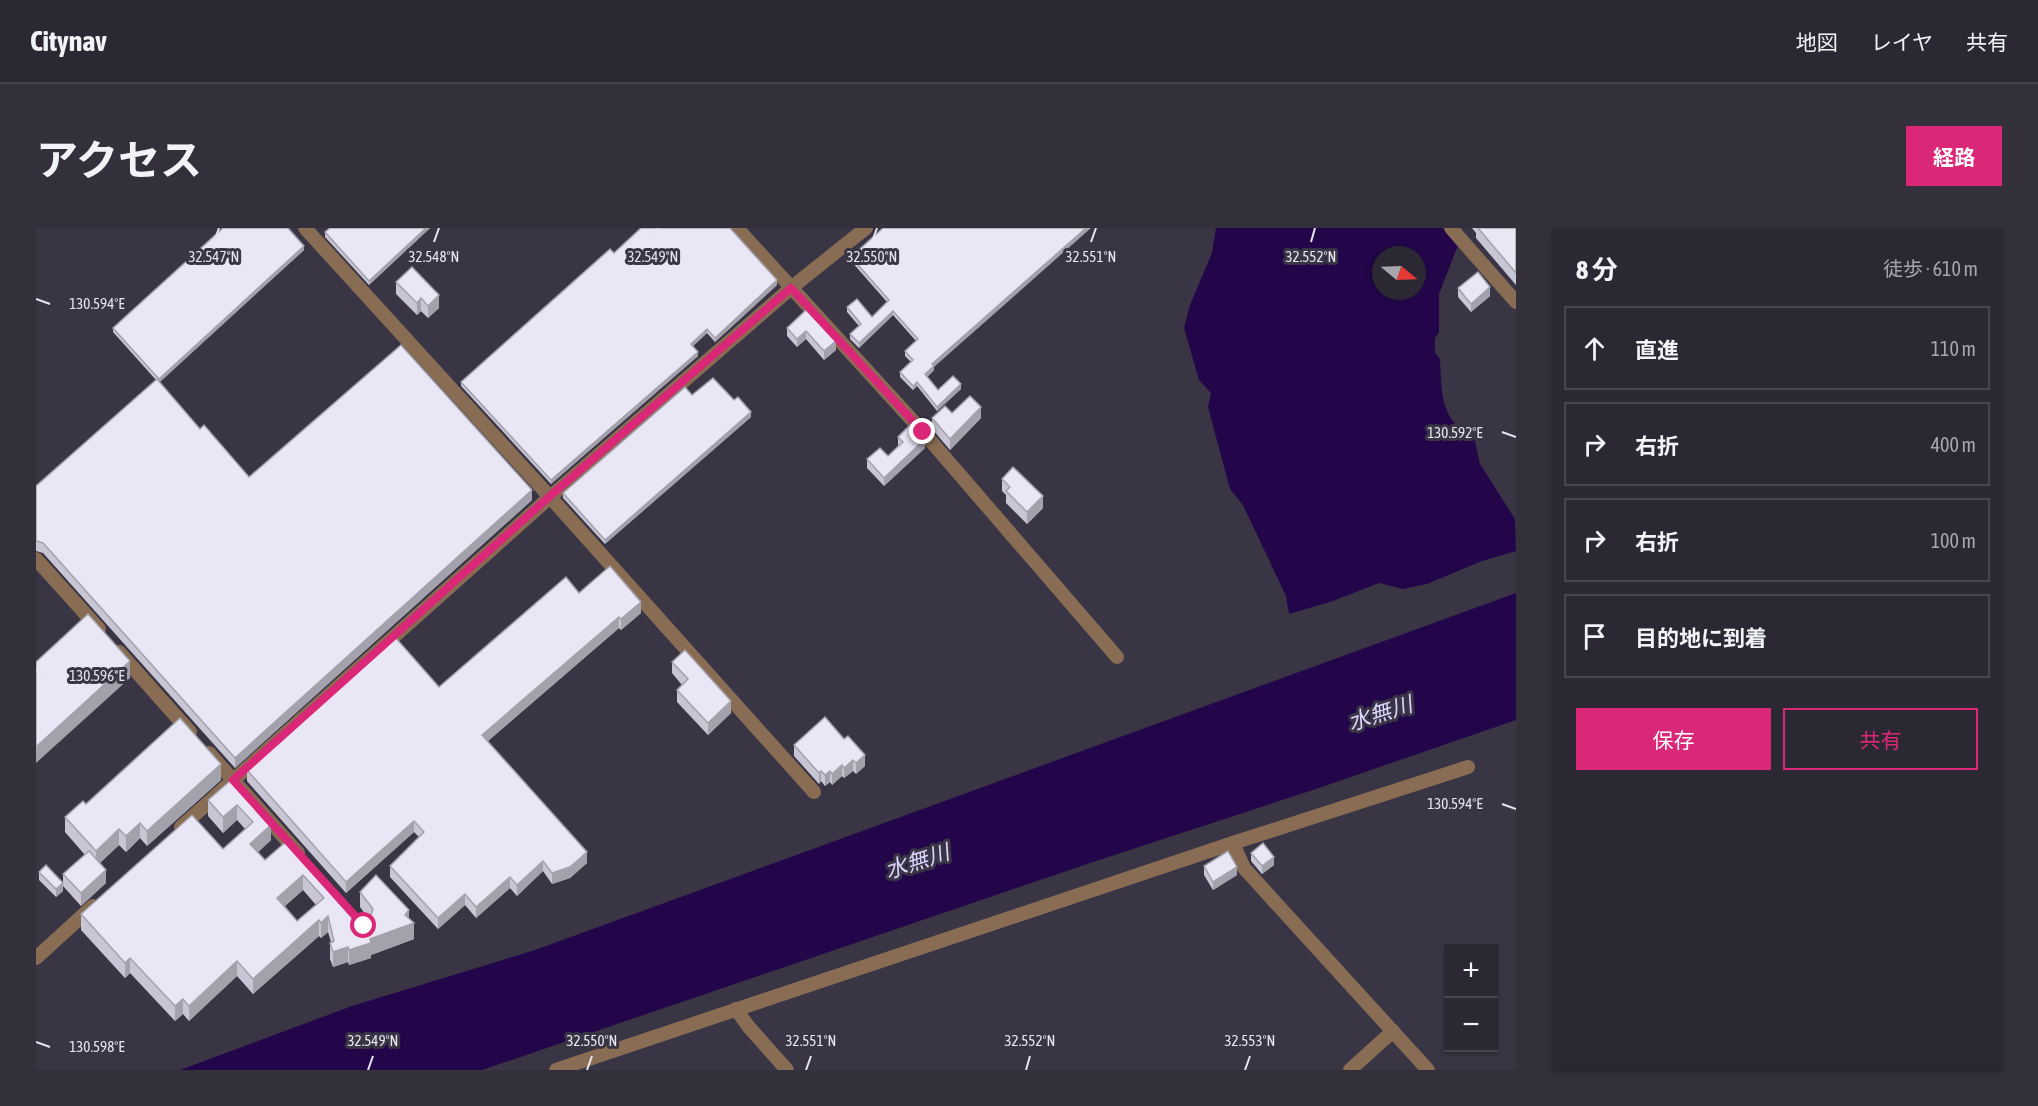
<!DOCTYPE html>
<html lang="ja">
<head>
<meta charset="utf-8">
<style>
  :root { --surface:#2b2834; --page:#33303c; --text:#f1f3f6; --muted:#a6a6ac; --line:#47444f; --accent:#db2777 }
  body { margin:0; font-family:"Asap Condensed","Noto Sans JP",sans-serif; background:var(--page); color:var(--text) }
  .controls { position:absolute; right:18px; bottom:18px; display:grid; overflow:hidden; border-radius:0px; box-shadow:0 2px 4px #0004 }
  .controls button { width:54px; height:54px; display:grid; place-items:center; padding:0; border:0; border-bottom:2px solid var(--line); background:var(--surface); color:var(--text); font:30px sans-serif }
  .compass { position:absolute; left:1336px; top:18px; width:54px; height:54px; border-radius:50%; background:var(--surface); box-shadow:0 2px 4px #0004; rotate:109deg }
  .stop { position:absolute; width:18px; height:18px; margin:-14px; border:4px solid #db2777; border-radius:50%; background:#fff }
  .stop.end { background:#db2777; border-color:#fff; box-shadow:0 2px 6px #0008 }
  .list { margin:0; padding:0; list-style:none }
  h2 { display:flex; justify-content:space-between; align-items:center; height:78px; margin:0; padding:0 24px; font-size:26px }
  h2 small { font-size:20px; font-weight:400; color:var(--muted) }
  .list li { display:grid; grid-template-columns:39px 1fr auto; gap:18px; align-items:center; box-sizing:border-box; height:84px; margin:0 12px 12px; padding:0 12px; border:2px solid var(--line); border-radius:0px }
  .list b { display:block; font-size:22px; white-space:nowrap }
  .list em { font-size:20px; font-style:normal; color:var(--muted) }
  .actions { display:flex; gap:12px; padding:18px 24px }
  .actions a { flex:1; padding:14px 0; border:2px solid var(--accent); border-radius:0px; text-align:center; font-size:21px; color:var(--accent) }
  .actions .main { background:var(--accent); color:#fff }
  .icon { flex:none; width:33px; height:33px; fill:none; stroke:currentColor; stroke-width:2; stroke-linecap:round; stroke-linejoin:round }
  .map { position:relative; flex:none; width:1480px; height:842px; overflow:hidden; border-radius:0px }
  header { display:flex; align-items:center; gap:36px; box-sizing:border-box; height:84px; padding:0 30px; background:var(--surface); border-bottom:2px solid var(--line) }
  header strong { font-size:28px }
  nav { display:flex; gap:33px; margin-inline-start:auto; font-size:21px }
  .intro { display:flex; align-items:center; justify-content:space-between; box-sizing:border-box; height:144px; padding:0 36px }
  h1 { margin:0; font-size:42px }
  .button { padding:15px 27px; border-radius:0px; background:var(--accent); color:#fff; font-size:21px; font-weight:700 }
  main { display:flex; gap:36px; padding:0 36px }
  aside { flex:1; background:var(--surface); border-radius:0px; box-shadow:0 2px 4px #0004 }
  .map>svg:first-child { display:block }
</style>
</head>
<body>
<header>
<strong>Citynav</strong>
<nav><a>地図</a><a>レイヤ</a><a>共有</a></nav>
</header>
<div class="intro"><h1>アクセス</h1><a class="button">経路</a></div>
<main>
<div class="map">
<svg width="1480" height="842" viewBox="0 0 1480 842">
  <rect width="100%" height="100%" fill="#393545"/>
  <g fill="#23064a" fill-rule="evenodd">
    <path d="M1180 0H1407L1422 17 1403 66V105L1399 110V125L1404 131C1406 171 1404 189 1439 213L1444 236 1479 291 1480 323 1446 333 1391 356 1367 361 1343 355 1297 373 1253 386 1250 368 1207 277 1194 261 1172 179 1175 165 1163 152 1148 100 1154 77 1176 25ZM1345 27H1381V63H1345Z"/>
    <polygon points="1480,365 1480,492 1274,563 1051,636 446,842 144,842 316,778 499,722"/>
  </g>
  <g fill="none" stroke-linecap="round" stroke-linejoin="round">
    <g stroke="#886c54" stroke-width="14">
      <polyline points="269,0 514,269 778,564"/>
      <polyline points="701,0 887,204 1081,429"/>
      <polyline points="1415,0 1480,74"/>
      <polyline points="0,331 63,401"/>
      <polyline points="83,424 154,504"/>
      <polyline points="173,525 262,625"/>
      <polyline points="145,599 514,269 755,60 830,0"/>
      <polyline points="1197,615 1208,640 1392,842"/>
      <polyline points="0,730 57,678"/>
      <polyline points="700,781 712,798 751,842"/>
      <polyline points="520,842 1197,615 1432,539"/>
      <polyline points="1314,842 1357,803"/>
    </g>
  </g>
  <g fill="#c8c6d4" fill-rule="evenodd">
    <polygon points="294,0 394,0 333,57 289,9 289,4"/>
    <polygon points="847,0 898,139 898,142 891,149 902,162 925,161 901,183 881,158 877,162 864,149 864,144 875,134 869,128 869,123 880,113 857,87 823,120 814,111 814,106 823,98 811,84 811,79 836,89 851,74 815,33 815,29"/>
    <polygon points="1436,0 1480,0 1480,57 1440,10 1440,5"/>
    <polygon points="694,2 741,57 679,114 671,105 657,118 662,128 515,256 425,158 425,154 578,25"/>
    <polygon points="268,22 123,154 164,201 213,249 496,272 199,540 7,325 0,323 0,258 120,152 77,104 77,100"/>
    <polygon points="360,54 403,80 392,90 385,83 381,87 360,66"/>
    <polygon points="1422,60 1454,68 1435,84 1422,69"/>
    <polygon points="770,82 800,122 788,132 770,111 761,119 751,108 751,100"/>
    <polygon points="656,167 715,189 569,316 527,270 527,265"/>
    <polygon points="916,185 945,190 914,222 896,201 896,190"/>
    <polygon points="862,209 889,220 848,258 831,240 831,231 852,228 862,218"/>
    <polygon points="966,251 1007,280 991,296 970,275 970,267 966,263"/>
    <polygon points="543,365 605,385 585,402 583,400 452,513 551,635 534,650 516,656 507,643 481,668 474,660 440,690 429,677 402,701 354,649 354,638 383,609 378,604 310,665 211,553 211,542 403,459"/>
    <polygon points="636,434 695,485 672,507 641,474 641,462 646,457 636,445"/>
    <polygon points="789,489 829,538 820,546 817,543 808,550 806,548 796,557 794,554 789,558 785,553 783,556 758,528 758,517"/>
    <polygon points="185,552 111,618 104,610 90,624 83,617 64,635 70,655 45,678 27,658 27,646 49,627 29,604 29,589 50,576"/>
    <path d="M194 553 235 612 222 624 229 632 282 646 326 691 332 690 324 679V664L373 691 378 711 335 727V730L313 737 312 734 297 739 294 731V715L295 714 292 704 285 710 283 708 217 766 201 748 153 793 147 786 139 793 94 745 89 750 45 702V686L187 621 209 601 201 592 187 605 172 588V572ZM267 662 280 677 261 693 249 678Z"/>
    <polygon points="1215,625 1238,637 1226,646 1215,633"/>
    <polygon points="1168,638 1201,647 1177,662 1168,647"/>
    <polygon points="3,644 27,663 20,669 3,652"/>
  </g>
  <g fill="#a3a1ac">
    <polygon points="390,0 394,0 333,57 333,53"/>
    <polygon points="1050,0 1055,0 898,139 898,142 889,151 889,146 896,136"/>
    <polygon points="268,18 268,22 123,155 123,151"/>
    <polygon points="741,52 741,57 679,114 679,110"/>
    <polygon points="1454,59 1454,68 1435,84 1435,76"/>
    <polygon points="403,67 403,80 392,90 392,78"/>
    <polygon points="385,70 385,83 381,87 381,75"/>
    <polygon points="857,83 857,87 823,120 823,115"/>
    <polygon points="671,101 671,105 655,120 655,116"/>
    <polygon points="770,103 770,111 761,119 761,111"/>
    <polygon points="800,113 800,122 788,132 788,123"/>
    <polygon points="662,124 662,128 515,256 515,252"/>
    <polygon points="881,154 881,158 877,162 877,158"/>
    <polygon points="925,156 925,161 901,183 901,179"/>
    <polygon points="945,179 945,190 914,222 914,211"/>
    <polygon points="715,184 715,189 569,316 569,312"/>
    <polygon points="889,211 889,220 848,258 848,250"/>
    <polygon points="496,262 496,272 199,540 199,530"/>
    <polygon points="1007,268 1007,280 991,296 991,284"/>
    <polygon points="605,374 605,385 585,402 585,391"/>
    <polygon points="583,389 583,400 446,518 446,507"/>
    <polygon points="94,433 94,450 0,535 0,519"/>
    <polygon points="695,473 695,485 672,507 672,495"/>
    <polygon points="829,527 829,538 820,546 820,535"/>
    <polygon points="817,532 817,543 808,550 808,540"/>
    <polygon points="185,536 185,552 111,618 111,603"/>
    <polygon points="806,537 806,548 796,557 796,546"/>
    <polygon points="785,543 785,553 783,556 783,545"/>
    <polygon points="794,543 794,554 789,558 789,547"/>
    <polygon points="201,577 201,592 187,605 187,589"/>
    <polygon points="378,593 378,604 310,665 310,654"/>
    <polygon points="104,595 104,610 90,624 90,608"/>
    <polygon points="235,597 235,612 214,632 214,616"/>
    <polygon points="83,601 83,617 60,638 60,623"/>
    <polygon points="551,624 551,635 534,650 516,656 516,645"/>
    <polygon points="1238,629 1238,637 1226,646 1226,638"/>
    <polygon points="507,633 507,643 481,668 481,657"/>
    <polygon points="1201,639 1201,647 1177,662 1177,654"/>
    <polygon points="70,642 70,655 45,678 45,665"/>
    <polygon points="267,647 267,662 241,685 241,670"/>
    <polygon points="474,649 474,660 440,690 440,679"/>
    <polygon points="27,655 27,663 20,669 20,661"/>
    <polygon points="429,666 429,677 402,701 402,690"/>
    <polygon points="373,682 373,697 378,695 378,711 335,727 335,730 313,737 313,722 369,687"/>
    <polygon points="292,688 292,704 285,710 285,695"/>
    <polygon points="283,692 283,708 217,766 217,751"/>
    <polygon points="312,719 312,734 297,739 297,724"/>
    <polygon points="94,730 94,745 89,750 89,735"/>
    <polygon points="201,733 201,748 153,793 153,778"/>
    <polygon points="147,771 147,786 139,793 139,778"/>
  </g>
  <g fill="#e9e6f6" stroke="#a3a1ac" stroke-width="1.5" fill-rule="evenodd">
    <polygon points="187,0 252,0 268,18 123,151 77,100"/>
    <polygon points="294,0 390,0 333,53 289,4"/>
    <polygon points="605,0 694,0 741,52 679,110 671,101 655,116 662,124 515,252 425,154 574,21 578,25"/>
    <polygon points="847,0 1050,0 896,136 898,138 889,146 902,162 917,148 925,156 901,179 881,154 877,158 864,144 877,132 869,123 882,111 857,83 823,115 814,106 825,96 811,79 821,71 836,89 853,72 815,29"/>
    <polygon points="1442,0 1480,0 1480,45"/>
    <polygon points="376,39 403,67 392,78 385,70 381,75 360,54"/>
    <polygon points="1442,44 1454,59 1435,76 1422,60"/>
    <polygon points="770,82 800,113 788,123 770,103 761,111 751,100"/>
    <polygon points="365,117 496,262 199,530 7,315 0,313 0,258 121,151 164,201 168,197 213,249"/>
    <polygon points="677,150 698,172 702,169 715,184 569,312 527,265 649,159 656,167"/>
    <polygon points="934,168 945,179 914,211 896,190 909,178 916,185"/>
    <polygon points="874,197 889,211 848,250 831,231 844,220 852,228 867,214 862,209"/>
    <polygon points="977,239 1007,268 991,284 970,263 974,259 966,251"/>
    <polygon points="574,338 605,374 585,391 583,389 446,507 551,624 534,639 516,645 507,633 481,657 474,649 440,679 429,666 402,690 354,638 388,604 378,593 310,654 211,542 359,409 403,459 530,349 543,365"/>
    <polygon points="52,386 94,433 0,519 0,434"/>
    <polygon points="649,422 695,473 672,495 641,462 652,451 636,434"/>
    <polygon points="789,489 808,511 812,508 829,527 820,535 817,532 808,540 806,537 796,546 794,543 789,547 785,543 783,545 758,517"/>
    <polygon points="144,490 185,536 111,603 104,595 90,608 83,601 60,623 29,589 47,573 50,576"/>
    <path d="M194 553 235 597 214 616 229 632 252 612 282 646 326 691 334 690 337 681 324 664 340 647 373 682 369 687 378 695 334 711 335 715 313 722 312 719 297 724 294 715 298 713 292 688 285 695 283 692 217 751 201 733 153 778 147 771 139 778 94 730 89 735 45 686 156 587 187 621 217 594 201 577 187 589 172 572ZM267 647 288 670 261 693 241 670Z"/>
    <polygon points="1227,615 1238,629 1226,638 1215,625"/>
    <polygon points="53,623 70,642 45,665 27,646"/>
    <polygon points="1192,623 1201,639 1177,654 1168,638"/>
    <polygon points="10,637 27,655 20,661 3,644"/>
  </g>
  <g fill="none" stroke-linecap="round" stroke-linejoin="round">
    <polyline stroke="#db2777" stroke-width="8" points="328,698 197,552 514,268 755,60 887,204"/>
  </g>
  <path fill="none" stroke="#e7e5ef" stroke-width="2" d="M178 14 183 0M398 14 403 0M617 14 622 0M836 14 841 0M1055 14 1060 0M1275 14 1279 0M0 71 14 76M1466 204 1480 209M0 442 14 447M1466 576 1480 581M0 814 14 819M332 842 337 828M551 842 556 828M770 842 775 828M990 842 994 828M1209 842 1214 828"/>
  <g text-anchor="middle" stroke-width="6" stroke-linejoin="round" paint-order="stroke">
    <g font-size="22" font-style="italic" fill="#ddd4fe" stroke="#393545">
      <text transform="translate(1344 485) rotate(-18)" y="8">水無川</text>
      <text transform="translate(881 633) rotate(-18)" y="8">水無川</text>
    </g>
  </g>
  <g font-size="15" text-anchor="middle" fill="#e7e5ef" stroke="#393545" stroke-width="6" stroke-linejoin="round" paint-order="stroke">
    <text x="178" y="34">32.547°N</text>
    <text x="398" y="34">32.548°N</text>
    <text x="617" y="34">32.549°N</text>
    <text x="836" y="34">32.550°N</text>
    <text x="1055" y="34">32.551°N</text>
    <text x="1275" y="34">32.552°N</text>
    <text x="61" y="81">130.594°E</text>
    <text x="1419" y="210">130.592°E</text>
    <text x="61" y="453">130.596°E</text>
    <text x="1419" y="581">130.594°E</text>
    <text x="337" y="818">32.549°N</text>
    <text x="556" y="818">32.550°N</text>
    <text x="775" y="818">32.551°N</text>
    <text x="994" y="818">32.552°N</text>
    <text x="1214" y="818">32.553°N</text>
    <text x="61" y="824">130.598°E</text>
  </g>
</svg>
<div class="controls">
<button>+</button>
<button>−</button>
</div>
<svg class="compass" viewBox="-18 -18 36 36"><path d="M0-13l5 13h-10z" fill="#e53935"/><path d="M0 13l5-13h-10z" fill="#a6a6ac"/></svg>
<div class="stop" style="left:328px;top:698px"></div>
<div class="stop end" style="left:887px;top:204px"></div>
</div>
<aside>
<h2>8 分<small>徒歩 · 610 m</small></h2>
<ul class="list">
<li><svg class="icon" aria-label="ahead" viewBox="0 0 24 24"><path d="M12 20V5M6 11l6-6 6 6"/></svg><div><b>直進</b></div><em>110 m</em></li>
<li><svg class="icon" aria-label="right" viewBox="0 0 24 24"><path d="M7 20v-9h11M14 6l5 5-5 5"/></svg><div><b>右折</b></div><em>400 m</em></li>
<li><svg class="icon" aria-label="right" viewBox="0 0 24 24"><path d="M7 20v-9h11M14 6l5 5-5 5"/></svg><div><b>右折</b></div><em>100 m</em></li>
<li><svg class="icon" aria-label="arrive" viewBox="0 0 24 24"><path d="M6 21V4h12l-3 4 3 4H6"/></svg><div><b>目的地に到着</b></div></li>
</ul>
<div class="actions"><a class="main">保存</a><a>共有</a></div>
</aside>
</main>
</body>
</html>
